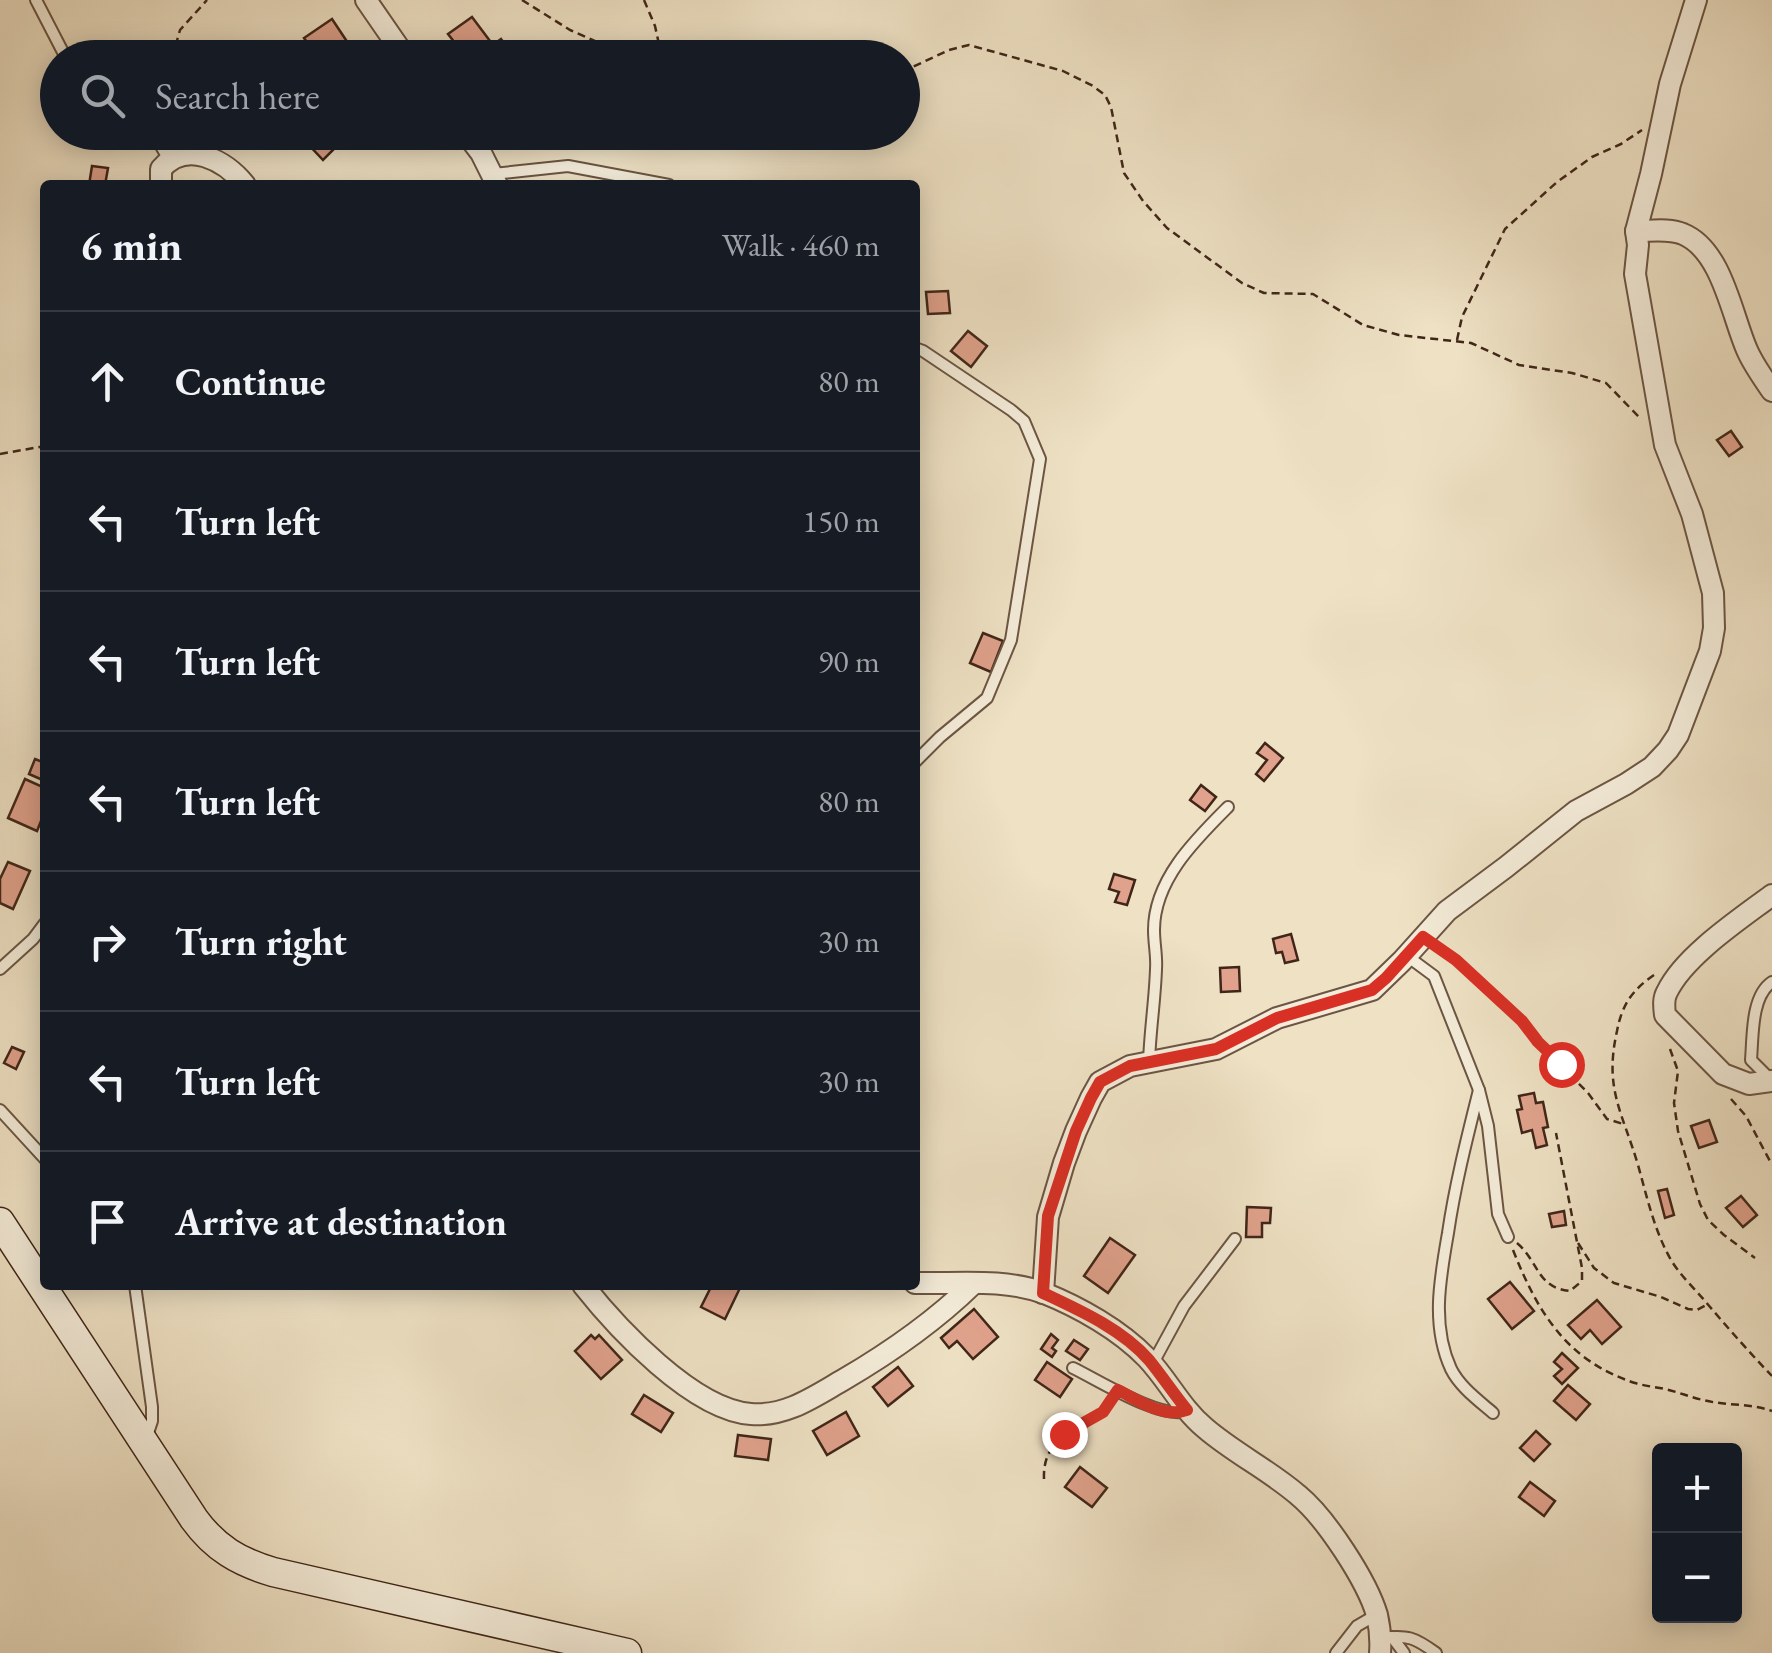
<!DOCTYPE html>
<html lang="en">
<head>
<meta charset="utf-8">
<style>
  :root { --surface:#171b24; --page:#20242c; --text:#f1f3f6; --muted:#9ea1a6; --line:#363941 }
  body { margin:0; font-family:"EB Garamond",serif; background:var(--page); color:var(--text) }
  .controls { position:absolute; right:30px; bottom:30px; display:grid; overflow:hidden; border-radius:10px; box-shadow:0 5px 25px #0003 }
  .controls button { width:90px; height:90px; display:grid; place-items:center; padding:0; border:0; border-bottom:2px solid var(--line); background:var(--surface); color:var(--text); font:50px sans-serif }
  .stop { position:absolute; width:30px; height:30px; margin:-22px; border:8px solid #d93025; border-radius:50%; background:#fff }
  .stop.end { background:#d93025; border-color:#fff; box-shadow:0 2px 10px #0008 }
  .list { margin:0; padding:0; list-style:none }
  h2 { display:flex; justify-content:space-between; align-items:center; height:130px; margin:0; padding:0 40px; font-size:42px }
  h2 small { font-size:32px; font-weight:400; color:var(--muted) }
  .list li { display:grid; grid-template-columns:65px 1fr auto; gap:30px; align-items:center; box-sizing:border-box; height:140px; padding:0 40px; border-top:2px solid var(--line) }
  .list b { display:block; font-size:38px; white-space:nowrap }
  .list em { font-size:32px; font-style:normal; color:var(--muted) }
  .icon { flex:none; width:55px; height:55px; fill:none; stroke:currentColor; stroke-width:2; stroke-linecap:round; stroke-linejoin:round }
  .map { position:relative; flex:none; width:1772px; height:1653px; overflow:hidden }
  .search { position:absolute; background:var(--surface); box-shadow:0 5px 25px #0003; left:40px; top:40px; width:880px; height:110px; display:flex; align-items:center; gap:25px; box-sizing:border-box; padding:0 35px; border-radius:55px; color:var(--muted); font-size:38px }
  .panel { position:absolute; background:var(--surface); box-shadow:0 5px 25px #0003; left:40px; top:180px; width:880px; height:1110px; border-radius:10px }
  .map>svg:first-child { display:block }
</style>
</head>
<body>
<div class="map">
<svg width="1772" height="1653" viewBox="0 0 1772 1653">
  <rect width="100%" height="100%" fill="#eee1c4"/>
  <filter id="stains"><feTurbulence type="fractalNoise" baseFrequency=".002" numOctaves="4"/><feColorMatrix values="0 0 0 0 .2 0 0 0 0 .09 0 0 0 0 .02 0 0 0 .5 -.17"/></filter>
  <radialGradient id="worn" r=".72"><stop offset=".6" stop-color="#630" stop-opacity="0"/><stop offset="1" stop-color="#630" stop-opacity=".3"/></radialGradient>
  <g fill="#e0a28c" stroke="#402618" stroke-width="2.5">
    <polygon points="472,17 493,45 501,39 513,55 511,58 474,58 464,45 459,48 448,34"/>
    <polygon points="332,19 354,52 346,58 343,58 339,52 331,58 318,58 304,38"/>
    <polygon points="317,132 328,132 339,144 323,160 307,143"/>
    <polygon points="92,166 108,168 105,185 89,185"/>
    <polygon points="948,291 950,313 928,314 926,292"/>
    <polygon points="968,331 987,346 971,367 951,351"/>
    <polygon points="1731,431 1742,447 1729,456 1717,440"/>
    <polygon points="983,633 1003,641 991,672 970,663"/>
    <polygon points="1265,743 1283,758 1264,781 1256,774 1267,760 1257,753"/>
    <polygon points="35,759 45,763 45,781 29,774"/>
    <polygon points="25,779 45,788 45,811 37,831 8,818"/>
    <polygon points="1201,785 1216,797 1205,811 1190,800"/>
    <polygon points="8,862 30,871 13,909 0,903 0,879"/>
    <polygon points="1114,874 1135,880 1127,905 1115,902 1119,892 1109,889"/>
    <polygon points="1291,934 1298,960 1285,963 1282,952 1276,953 1273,939"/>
    <polygon points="1239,967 1240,991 1221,992 1220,968"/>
    <polygon points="12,1047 24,1052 16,1069 4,1063"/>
    <polygon points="1534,1093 1536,1103 1543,1102 1548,1127 1543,1128 1547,1145 1536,1148 1532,1130 1522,1133 1517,1110 1522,1109 1519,1096"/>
    <polygon points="1709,1120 1717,1142 1699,1148 1691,1126"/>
    <polygon points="1667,1189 1674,1215 1665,1218 1658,1191"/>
    <polygon points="1741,1196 1757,1215 1743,1227 1726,1208"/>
    <polygon points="1247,1207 1271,1208 1270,1223 1262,1223 1262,1237 1246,1237"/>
    <polygon points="1564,1211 1566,1225 1552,1227 1549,1214"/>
    <polygon points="1110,1238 1135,1255 1108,1293 1084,1276"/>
    <polygon points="1510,1282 1534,1311 1512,1329 1488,1299"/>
    <polygon points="712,1285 733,1285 740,1288 725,1319 701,1307"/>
    <polygon points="1597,1300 1621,1327 1602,1344 1590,1330 1581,1339 1568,1325"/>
    <polygon points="974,1309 998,1337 973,1359 957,1341 949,1348 941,1338"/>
    <polygon points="1051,1334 1058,1340 1052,1348 1056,1351 1052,1357 1041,1349"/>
    <polygon points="591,1335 595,1339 599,1335 622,1360 601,1379 575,1351"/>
    <polygon points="1074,1340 1088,1349 1080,1360 1066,1351"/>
    <polygon points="1562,1353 1578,1368 1562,1384 1554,1376 1562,1369 1554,1362"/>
    <polygon points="1047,1362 1072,1379 1060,1397 1035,1380"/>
    <polygon points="898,1367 913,1386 888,1406 873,1387"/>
    <polygon points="1568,1385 1590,1404 1576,1420 1554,1401"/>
    <polygon points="644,1395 673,1413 661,1432 632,1414"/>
    <polygon points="846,1412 859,1436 827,1455 813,1431"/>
    <polygon points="1536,1431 1550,1444 1534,1461 1520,1448"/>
    <polygon points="738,1435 771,1439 768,1460 735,1456"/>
    <polygon points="1080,1467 1107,1488 1092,1507 1065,1487"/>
    <polygon points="1530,1482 1555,1501 1544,1516 1519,1497"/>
  </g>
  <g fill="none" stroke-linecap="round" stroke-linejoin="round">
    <defs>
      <g id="lane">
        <polyline points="36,0 66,58"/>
        <polyline points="153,132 169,160"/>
        <polyline points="493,174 568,166 669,185"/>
        <polyline points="915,348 923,351 1011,410 1024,421 1040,459 1011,640 987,698 940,737 915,762"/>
        <polyline points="1407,956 1434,976 1479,1090 1488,1126 1498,1214 1508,1237"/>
        <polyline points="0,969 33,939 45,923"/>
        <path d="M1149 1062C1150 1031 1155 1000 1156 969 1157 956 1154 944 1154 930 1154 880 1195 840 1228 807"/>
        <path d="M1772 1081 1751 1060C1753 1036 1751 996 1772 982"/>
        <path d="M1479 1090C1467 1138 1455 1185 1448 1233 1440 1279 1431 1325 1451 1369 1460 1387 1478 1400 1493 1413"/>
        <polyline points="0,1110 45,1159"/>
        <polyline points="135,1285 152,1407 152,1421 146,1439"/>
        <polyline points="1153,1363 1184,1306 1235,1239"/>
        <path d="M1073 1368C1098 1380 1161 1420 1186 1411"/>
        <polyline points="1392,1637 1404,1653"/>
        <path d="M1381 1638C1408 1635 1414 1637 1436 1653"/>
        <polyline points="1336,1653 1357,1626 1376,1615"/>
      </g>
      <g id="street">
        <polyline points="366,0 406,58"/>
        <polyline points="465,132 481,153 497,185"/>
        <path d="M161 185V169C186 139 225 160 245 185"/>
        <path d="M1636 231C1651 231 1670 228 1683 234 1722 250 1732 316 1747 350 1753 364 1763 378 1772 391"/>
        <path d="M1772 895C1740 919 1684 956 1667 992 1663 999 1664 1006 1665 1015L1723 1074 1749 1084 1772 1081"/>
        <path d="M915 1283C957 1284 1004 1278 1044 1293 1079 1307 1120 1330 1147 1358 1168 1380 1181 1408 1205 1428 1234 1453 1269 1470 1298 1495 1326 1518 1367 1581 1377 1615 1380 1628 1381 1640 1380 1653"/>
        <path d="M583 1285C617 1328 693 1410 751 1414 786 1417 815 1396 843 1380 891 1352 934 1322 973 1284"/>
        <polyline points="1043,1293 1048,1217 1064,1163 1076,1131 1091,1098 1100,1082 1130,1066 1216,1049 1277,1018 1372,990 1402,961 1447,911 1506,867 1576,811 1626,784 1652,767 1668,750 1678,735 1710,651 1714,628 1713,593 1692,514 1665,445 1635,274 1638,245 1636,231 1651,174 1670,84 1696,0"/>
      </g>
      <path id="secondary" d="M0 1222 194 1519C215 1548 239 1562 273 1572L627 1653"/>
    </defs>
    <use href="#lane" stroke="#6c5543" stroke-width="14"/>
    <use href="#street" stroke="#6c5543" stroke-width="24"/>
    <use href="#secondary" stroke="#402618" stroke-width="31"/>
    <g stroke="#402618" stroke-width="2.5" stroke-dasharray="8 5" stroke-linecap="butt">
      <polyline points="522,0 570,30 634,58"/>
      <polyline points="644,0 655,26 662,58"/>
      <polyline points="172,58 180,30 207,0"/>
      <polyline points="902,72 949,50 969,45 1063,71 1093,86 1105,95 1111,107 1124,173 1143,201 1167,228 1242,283 1264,293 1313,294 1363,325 1399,335 1471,343 1519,365 1572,373 1606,383 1640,418"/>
      <polyline points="1457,340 1462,317 1505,229 1557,182 1592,157 1621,144 1642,130"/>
      <polyline points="0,454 45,446"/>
      <polyline points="1439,949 1456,960 1522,1021 1538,1042 1588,1093 1607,1119 1623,1124"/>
      <path d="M1654 975C1632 990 1622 1005 1617 1031 1604 1089 1622 1111 1638 1165 1647 1197 1654 1230 1671 1260 1680 1275 1694 1288 1705 1301 1727 1327 1749 1352 1772 1376"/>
      <polyline points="1670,1049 1678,1071 1674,1103 1678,1131 1700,1204 1708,1220 1724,1235 1755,1258"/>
      <polyline points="1731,1099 1746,1116 1772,1165"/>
      <path d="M1517 1243C1539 1262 1537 1288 1570 1291L1582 1281V1268L1556 1133"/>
      <polyline points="1578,1243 1594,1268 1614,1283 1661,1297 1688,1309 1697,1310 1706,1305"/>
      <path d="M1513 1250C1538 1313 1567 1361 1635 1383 1645 1386 1655 1387 1665 1389 1678 1392 1690 1397 1703 1400 1726 1406 1750 1403 1772 1411"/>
      <path d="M1044 1479C1042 1430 1088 1433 1109 1402"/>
    </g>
    <use href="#lane" stroke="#f4ecd9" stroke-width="10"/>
    <use href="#street" stroke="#f4ecd9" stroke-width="20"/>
    <use href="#secondary" stroke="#f4ecd9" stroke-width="28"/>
  </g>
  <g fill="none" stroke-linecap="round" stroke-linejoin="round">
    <path stroke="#d93025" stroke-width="12" d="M1064 1434 1103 1412 1118 1390C1138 1400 1163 1419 1187 1410 1174 1394 1162 1376 1149 1360 1122 1329 1079 1310 1043 1293L1048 1216 1076 1131 1091 1098 1100 1082 1130 1066 1216 1049 1277 1018 1372 990 1386 978 1423 937 1456 960 1522 1021 1538 1042 1561 1064"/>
  </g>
  <rect width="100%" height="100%" filter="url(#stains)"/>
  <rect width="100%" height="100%" fill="url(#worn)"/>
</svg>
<div class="controls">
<button>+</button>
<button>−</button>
</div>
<div class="stop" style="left:1561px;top:1064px"></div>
<div class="stop end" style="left:1064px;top:1434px"></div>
<div class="search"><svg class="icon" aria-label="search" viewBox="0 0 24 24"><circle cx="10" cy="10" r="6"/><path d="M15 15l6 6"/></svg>Search here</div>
<section class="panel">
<h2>6 min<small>Walk · 460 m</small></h2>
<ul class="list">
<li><svg class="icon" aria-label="ahead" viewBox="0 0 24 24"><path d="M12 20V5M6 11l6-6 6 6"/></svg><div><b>Continue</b></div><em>80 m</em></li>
<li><svg class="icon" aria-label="left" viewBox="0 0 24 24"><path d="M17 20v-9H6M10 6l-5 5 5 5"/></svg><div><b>Turn left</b></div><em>150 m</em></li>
<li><svg class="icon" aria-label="left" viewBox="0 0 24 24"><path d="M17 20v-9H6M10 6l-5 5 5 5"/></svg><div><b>Turn left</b></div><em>90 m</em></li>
<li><svg class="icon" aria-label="left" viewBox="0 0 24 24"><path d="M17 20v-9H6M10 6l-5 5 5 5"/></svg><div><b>Turn left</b></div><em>80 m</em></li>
<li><svg class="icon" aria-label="right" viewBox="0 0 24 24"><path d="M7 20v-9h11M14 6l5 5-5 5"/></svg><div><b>Turn right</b></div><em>30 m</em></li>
<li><svg class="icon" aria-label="left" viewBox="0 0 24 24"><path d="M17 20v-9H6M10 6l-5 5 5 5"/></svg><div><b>Turn left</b></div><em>30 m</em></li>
<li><svg class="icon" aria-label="arrive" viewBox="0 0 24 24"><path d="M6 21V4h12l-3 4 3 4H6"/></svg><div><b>Arrive at destination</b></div></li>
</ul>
</section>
</div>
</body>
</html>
